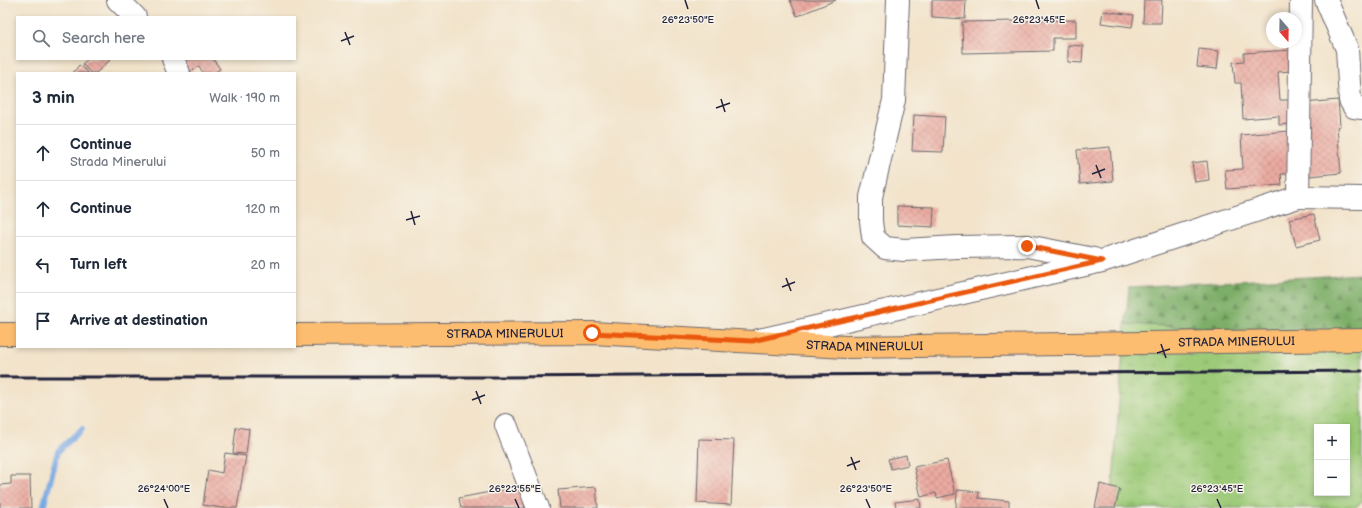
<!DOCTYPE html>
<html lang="en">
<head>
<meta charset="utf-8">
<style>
  :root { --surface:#fff; --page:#f6f6f7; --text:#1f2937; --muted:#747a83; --line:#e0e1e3 }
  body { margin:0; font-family:"Balsamiq Sans",sans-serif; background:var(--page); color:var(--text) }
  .controls { position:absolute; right:12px; bottom:12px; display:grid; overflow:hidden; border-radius:0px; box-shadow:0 2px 6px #0003 }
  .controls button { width:36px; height:36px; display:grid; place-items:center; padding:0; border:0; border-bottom:1px solid var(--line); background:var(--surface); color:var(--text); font:20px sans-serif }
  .compass { position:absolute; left:1266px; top:12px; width:36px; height:36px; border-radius:50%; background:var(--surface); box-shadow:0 2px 6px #0003; rotate:160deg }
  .stop { position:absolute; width:12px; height:12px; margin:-9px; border:3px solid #ea580c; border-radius:50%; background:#fff }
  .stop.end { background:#ea580c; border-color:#fff; box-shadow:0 1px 4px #0008 }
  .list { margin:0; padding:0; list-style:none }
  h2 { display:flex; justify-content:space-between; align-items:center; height:52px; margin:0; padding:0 16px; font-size:17px }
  h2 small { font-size:13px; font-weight:400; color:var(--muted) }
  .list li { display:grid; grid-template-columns:26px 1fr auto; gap:12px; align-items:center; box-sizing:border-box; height:56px; padding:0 16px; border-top:1px solid var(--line) }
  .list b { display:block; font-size:15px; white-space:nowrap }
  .list p { margin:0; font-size:13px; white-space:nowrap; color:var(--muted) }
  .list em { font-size:13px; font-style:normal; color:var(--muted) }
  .icon { flex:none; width:22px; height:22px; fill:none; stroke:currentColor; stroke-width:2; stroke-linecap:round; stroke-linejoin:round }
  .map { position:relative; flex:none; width:1362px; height:508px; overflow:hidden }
  .search { position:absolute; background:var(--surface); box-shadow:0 2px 6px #0003; left:16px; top:16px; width:280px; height:44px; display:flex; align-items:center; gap:10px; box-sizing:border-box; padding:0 14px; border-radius:0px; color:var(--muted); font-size:15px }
  .panel { position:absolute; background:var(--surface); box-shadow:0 2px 6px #0003; left:16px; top:72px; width:280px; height:276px; border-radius:0px }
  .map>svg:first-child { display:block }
</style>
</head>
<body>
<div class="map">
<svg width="1362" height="508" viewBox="0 0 1362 508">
  <defs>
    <pattern id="grass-tufts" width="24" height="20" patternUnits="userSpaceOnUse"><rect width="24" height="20" fill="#9cca78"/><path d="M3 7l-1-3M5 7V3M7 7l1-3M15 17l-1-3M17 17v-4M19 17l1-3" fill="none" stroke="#86ad69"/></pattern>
    <pattern id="forest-firs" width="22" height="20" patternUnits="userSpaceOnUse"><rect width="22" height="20" fill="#7dae68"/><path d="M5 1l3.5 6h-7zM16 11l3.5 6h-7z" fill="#668d57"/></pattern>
    <pattern id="building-cross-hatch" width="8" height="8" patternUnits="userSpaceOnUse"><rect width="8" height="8" fill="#ebaba1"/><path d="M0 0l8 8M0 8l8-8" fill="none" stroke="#c9938c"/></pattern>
  </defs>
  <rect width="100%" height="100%" fill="#f7f3e8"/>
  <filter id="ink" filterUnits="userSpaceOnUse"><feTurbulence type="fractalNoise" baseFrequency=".025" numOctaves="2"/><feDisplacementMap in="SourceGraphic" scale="8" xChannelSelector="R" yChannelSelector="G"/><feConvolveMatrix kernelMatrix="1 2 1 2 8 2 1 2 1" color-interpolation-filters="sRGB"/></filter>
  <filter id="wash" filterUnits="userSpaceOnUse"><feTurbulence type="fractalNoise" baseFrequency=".012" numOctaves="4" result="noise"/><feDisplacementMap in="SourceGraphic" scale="16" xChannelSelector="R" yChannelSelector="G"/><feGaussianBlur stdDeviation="0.9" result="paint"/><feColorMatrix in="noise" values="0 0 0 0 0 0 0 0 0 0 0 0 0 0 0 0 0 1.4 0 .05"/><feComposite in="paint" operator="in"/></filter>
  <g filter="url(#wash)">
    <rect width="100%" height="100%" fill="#f2e3ca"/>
    <path fill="url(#grass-tufts)" stroke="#5f765a" fill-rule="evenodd" d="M1125 324 1362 335V502L1354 508H1111ZM1317 427H1347V493H1317Z"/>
    <polygon fill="url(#forest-firs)" stroke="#506852" points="1362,274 1362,335 1125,324 1129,287"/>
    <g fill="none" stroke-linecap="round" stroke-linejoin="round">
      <polyline stroke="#78a9e3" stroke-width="6" points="43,508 58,451 82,429"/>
    </g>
    <g id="blocks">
      <g fill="url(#building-cross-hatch)">
        <polygon points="790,0 836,0 797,16"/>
        <polygon points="932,0 966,0 965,19 932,17"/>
        <polygon points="1144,0 1162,0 1161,23 1143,23"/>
        <polygon points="1103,11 1134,15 1132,27 1101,23"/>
        <polygon points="1076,20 1076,38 1053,38 1053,51 963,53 962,22"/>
        <polygon points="1068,45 1083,46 1082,63 1068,62"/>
        <polygon points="1199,49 1219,51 1217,69 1197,67"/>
        <polygon points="1291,50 1292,71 1278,72 1280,100 1290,100 1291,124 1279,125 1279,116 1243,119 1241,83 1235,83 1233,62 1244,61 1244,53"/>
        <polygon points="88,59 111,59 96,73 91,73 82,64"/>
        <polygon points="181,59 213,59 220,69 214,73 203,73 199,66 190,72"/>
        <polygon points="79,65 89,73 73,73"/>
        <polygon points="1338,100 1340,126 1337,127 1341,173 1310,176 1303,103"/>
        <polygon points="914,115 945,117 943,152 912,151"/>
        <polygon points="1289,131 1292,174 1281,174 1282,185 1227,189 1225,170 1243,169 1241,135"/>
        <polygon points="1110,147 1113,181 1080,184 1077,150"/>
        <polygon points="1207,161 1209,180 1195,182 1192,163"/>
        <polygon points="897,206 934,207 933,227 897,225"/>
        <polygon points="1314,214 1320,240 1296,246 1289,219"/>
        <polygon points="236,427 249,429 246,454 233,453"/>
        <polygon points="699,439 734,440 731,505 697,503"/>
        <polygon points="225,453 246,456 237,508 222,508 203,505 208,470 222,473"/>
        <polygon points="906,455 908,465 891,469 888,459"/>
        <polygon points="947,460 955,494 937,498 936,493 921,497 914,467"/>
        <polygon points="11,476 30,476 31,508 0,508 0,485 11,484"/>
        <polygon points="1100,484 1120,489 1115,508 1095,508"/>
        <polygon points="521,486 525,508 461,508 459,498"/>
        <polygon points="596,487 598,508 560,508 558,490"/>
        <polygon points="957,490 979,492 978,498 1009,501 1009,508 956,508"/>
        <polygon points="920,499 921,508 896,508 895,502"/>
      </g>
    </g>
  </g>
  <g filter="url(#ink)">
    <use href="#blocks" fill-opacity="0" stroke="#6b666d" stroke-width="1"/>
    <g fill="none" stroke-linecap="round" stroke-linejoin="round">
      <defs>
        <g id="minor">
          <polyline points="118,0 135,17"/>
          <polyline points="898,0 894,100 871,197 871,221 873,237 885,248 904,250 957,247 1027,246 1094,259"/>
          <polyline points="1326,0 1347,49 1350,100 1354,107 1362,108"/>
          <polyline points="173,59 179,73"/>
          <polyline points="1298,197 1362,198"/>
          <polyline points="759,340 1102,261 1298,197 1301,0"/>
          <polyline points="506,425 538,508"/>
        </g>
        <g id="major">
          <polyline points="0,334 17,334"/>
          <path id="s1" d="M295 335 592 333 846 347 1362 340"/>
        </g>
      </defs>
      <use href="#minor" stroke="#6b666d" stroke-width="24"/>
      <use href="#major" stroke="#6b666d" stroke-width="24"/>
      <use href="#minor" stroke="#fff" stroke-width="22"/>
      <use href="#major" stroke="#fcbd6f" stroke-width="22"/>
      <polyline stroke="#22223b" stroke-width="3" points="0,377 495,377 1362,371"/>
    </g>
  </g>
  <g fill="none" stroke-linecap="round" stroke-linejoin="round" filter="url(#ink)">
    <polyline stroke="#ea580c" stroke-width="5" points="592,333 752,341 1102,261 1027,246"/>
  </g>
  <path fill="none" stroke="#22223b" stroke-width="1.5" d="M685 0 688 9M1036 0 1039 9M345 32 350 45M341 41 354 36M721 99 725 112M716 108 730 103M1096 165 1101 178M1092 174 1105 169M411 211 415 225M406 220 420 216M786 278 791 291M782 287 795 282M1161 344 1166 358M1157 353 1170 349M476 391 481 404M472 400 485 395M851 457 856 470M847 466 860 461M164 499 168 508M515 499 519 508M866 499 870 508M1217 499 1221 508"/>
  <g text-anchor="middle" stroke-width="3" stroke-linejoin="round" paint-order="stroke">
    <g font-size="12" fill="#22223b" stroke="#f7f3e8">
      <text dy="4" stroke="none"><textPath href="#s1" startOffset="210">STRADA MINERULUI</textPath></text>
      <text dy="4" stroke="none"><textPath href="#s1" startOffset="942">STRADA MINERULUI</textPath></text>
      <text dy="4" stroke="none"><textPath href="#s1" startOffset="570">STRADA MINERULUI</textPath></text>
    </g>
  </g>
  <g font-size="10" text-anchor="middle" fill="#22223b" stroke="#f7f3e8" stroke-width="3" stroke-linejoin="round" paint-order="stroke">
    <text x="688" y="23">26°23'50"E</text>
    <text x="1039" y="23">26°23'45"E</text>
    <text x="164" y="492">26°24'00"E</text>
    <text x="515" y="492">26°23'55"E</text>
    <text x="866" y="492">26°23'50"E</text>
    <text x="1217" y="492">26°23'45"E</text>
  </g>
</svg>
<div class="controls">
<button>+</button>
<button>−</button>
</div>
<svg class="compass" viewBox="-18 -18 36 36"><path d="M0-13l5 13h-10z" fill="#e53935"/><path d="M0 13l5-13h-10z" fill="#747a83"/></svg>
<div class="stop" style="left:592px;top:333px"></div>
<div class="stop end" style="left:1027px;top:246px"></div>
<div class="search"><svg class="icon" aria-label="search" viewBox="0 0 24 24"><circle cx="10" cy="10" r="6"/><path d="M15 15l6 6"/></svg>Search here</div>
<section class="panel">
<h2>3 min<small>Walk · 190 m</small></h2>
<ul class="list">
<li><svg class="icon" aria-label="ahead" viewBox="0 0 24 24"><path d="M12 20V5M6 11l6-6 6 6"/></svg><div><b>Continue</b><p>Strada Minerului</p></div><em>50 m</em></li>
<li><svg class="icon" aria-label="ahead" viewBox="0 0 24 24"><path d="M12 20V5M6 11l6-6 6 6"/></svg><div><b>Continue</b></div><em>120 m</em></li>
<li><svg class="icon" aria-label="left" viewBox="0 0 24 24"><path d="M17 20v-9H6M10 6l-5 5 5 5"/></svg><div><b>Turn left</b></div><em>20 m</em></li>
<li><svg class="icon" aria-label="arrive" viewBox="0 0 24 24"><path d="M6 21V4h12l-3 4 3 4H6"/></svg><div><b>Arrive at destination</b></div></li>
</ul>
</section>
</div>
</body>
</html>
